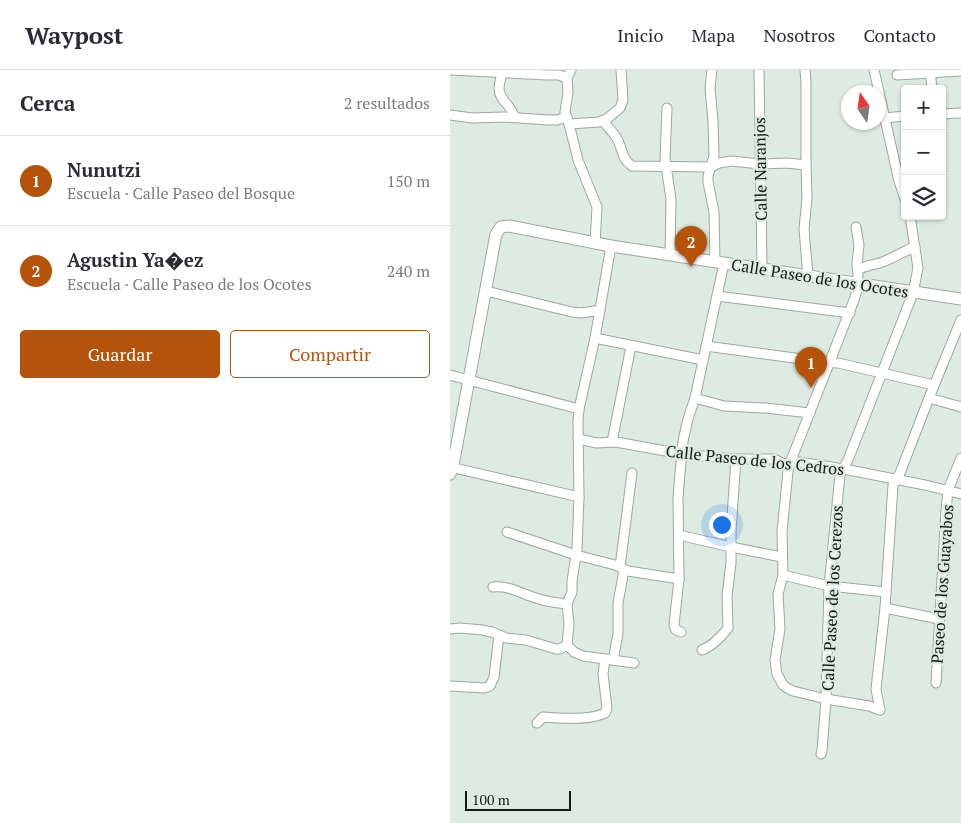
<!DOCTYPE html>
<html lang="es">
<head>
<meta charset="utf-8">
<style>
  :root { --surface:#fff; --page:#f2f2f3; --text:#2b2b33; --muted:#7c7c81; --line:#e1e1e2; --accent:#b45309 }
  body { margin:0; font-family:"PT Serif",serif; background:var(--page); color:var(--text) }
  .controls { position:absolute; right:15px; top:15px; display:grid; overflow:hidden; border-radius:5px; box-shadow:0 1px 4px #0004 }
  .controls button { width:45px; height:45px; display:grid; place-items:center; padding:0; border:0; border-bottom:1px solid var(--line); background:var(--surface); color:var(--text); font:25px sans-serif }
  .compass { position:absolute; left:391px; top:15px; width:45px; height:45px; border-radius:50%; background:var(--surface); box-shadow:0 1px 4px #0004; rotate:347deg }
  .scale { position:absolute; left:15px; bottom:12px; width:106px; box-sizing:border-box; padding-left:5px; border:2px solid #151a16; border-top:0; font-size:14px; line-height:18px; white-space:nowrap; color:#151a16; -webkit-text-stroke:4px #ddebe2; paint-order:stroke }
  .you { position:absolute; left:271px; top:454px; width:18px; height:18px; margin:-12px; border:4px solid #fff; border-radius:50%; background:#1a73e8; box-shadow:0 0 0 8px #1a73e833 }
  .badge { display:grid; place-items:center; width:32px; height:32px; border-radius:50%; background:var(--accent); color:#fff; font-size:16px; font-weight:700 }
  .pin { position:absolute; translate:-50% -41px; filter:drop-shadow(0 1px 2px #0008) }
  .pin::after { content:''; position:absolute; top:26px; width:18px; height:15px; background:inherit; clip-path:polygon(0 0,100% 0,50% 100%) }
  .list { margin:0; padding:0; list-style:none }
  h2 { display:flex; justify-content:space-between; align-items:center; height:65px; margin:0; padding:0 20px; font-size:21px }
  h2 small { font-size:16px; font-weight:400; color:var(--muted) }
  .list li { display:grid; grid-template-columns:32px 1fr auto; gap:15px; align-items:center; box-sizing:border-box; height:90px; padding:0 20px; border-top:1px solid var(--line) }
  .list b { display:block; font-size:19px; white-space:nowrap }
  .list p { margin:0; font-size:16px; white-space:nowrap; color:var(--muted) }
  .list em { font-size:16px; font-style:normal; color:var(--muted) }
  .actions { display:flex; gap:10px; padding:15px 20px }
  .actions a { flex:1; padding:11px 0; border:1px solid var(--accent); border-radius:5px; text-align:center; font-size:18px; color:var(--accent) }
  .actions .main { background:var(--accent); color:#fff }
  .icon { flex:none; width:28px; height:28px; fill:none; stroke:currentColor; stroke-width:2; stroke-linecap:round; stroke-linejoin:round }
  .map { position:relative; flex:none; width:511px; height:753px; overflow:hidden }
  header { display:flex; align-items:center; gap:30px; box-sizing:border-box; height:70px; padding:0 25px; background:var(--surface); border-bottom:1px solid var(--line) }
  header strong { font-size:24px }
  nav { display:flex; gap:28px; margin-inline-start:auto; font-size:18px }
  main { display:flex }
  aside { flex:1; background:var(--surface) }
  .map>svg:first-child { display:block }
</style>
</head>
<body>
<header>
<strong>Waypost</strong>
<nav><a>Inicio</a><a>Mapa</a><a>Nosotros</a><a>Contacto</a></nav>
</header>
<main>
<aside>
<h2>Cerca<small>2 resultados</small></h2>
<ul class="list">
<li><span class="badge">1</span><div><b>Nunutzi</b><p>Escuela · Calle Paseo del Bosque</p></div><em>150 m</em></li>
<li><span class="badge">2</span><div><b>Agustin Ya�ez</b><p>Escuela · Calle Paseo de los Ocotes</p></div><em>240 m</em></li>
</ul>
<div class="actions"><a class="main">Guardar</a><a>Compartir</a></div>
</aside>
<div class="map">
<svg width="511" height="753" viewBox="0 0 511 753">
  <rect width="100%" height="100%" fill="#ddebe2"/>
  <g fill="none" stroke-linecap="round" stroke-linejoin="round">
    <defs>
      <g id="minor">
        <polyline points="0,0 97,5 109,5 117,8"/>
        <polyline points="121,0 117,8 118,22 115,42 119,54 128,90 147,137 145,174"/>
        <polyline points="262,0 260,18 263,51 264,86 258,106 258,112 264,142 265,192"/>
        <polyline points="309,0 312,198"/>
        <polyline points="355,0 356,12 356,95 357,128 354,159 358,206"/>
        <polyline points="424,0 449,111 455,129"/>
        <polyline points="480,0 482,19"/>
        <path d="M52 3C51 8 49 14 49 19 49 31 63 36 64 47"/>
        <polyline points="447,5 511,1"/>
        <polyline points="217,38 215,89 221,129 220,185"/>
        <polyline points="492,44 511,43"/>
        <polyline points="0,45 22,48 55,47 99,50 107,50 117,47"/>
        <polyline points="434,48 455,46"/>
        <path d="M153 51C157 56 162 61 166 67 173 78 171 89 182 96L261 97 269 93 281 91 310 94 337 93 356 95"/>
        <polyline points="119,54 149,52 158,48 170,38 173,30 171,0"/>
        <polyline points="406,157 409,175 407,194 408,205 407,220 404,230 340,393 338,401 332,462 333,505 328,524 330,559 325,590 327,604 333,615 337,618 343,621 376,629 419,636 430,640"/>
        <path d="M408 200C416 195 426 195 435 191 445 187 454 181 465 177"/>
        <polyline points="36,221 122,242 131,243 150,240"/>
        <polyline points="267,226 400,243"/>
        <polyline points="145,268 253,290"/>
        <polyline points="256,276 374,292 388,293 484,315"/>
        <polyline points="0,305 129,339"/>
        <polyline points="245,328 274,336 315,338 360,343"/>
        <polyline points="479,328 511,337"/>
        <polyline points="128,369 147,373 166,372 232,384 286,389 324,389 334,394 349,392 394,399 475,415 511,424"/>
        <polyline points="162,372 181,276"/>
        <polyline points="0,397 129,427"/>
        <polyline points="57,462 126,485 165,495 178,501 229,509"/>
        <polyline points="229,465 281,477 332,487"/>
        <polyline points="170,497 182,403"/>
        <polyline points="333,505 379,516 436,522"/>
        <path d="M43 517C60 515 73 525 89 529 98 532 108 533 117 534"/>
        <polyline points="435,538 489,549"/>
        <polyline points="0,559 10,558 32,560 42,562 56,568 76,570 106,579 110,579 117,575"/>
        <polyline points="231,562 226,560 224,555 229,509 228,428 230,403 233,371 238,349 245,328 274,193"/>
        <polyline points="117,575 119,554 117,534 122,522 122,511 127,479 129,427 128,351 129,339 145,268 161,176"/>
        <polyline points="117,575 124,582 133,586 184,593"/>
        <path d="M252 580C263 576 271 567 278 558L277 526 281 493V461L286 389"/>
        <polyline points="163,590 168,564 168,533 174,500"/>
        <polyline points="486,613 496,440 498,420 511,388"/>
        <polyline points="0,616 34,618 40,616 44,607 49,565"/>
        <polyline points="430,640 426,619 435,538 443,415 450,403 479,328 511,250"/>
        <path d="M87 653 93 647C112 648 138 651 155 643L157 638 153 604 155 589"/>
        <polyline points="371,684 372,681 376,629 379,516 390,405 398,390 463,223 468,198 460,146"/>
      </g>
      <polyline id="tertiary" points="0,404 4,390 46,164 51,157 59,156 161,176 511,229"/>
    </defs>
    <use href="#minor" stroke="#9ba89f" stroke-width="11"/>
    <use href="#tertiary" stroke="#9ba89f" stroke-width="13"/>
    <use href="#minor" stroke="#fff" stroke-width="9"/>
    <use href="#tertiary" stroke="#fff" stroke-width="11"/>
  </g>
  <g text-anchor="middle" stroke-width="4.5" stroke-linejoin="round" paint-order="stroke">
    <g font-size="16" fill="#151a16" stroke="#ddebe2">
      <text transform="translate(310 99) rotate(-91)" y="6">Calle Naranjos</text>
      <text transform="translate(370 208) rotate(9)" y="6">Calle Paseo de los Ocotes</text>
      <text transform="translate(305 390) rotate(6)" y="6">Calle Paseo de los Cedros</text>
      <text transform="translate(492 514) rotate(-86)" y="6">Paseo de los Guayabos</text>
      <text transform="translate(382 528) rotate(-87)" y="6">Calle Paseo de los Cerezos</text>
    </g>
  </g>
</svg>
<div class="controls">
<button>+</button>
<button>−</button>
<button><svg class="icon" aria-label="layers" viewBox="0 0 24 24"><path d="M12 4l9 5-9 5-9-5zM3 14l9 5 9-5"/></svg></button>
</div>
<svg class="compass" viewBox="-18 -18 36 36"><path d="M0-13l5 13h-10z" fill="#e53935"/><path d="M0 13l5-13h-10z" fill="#7c7c81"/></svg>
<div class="scale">100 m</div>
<div class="you"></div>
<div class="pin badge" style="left:361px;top:318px">1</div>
<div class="pin badge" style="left:241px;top:197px">2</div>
</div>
</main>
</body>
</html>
